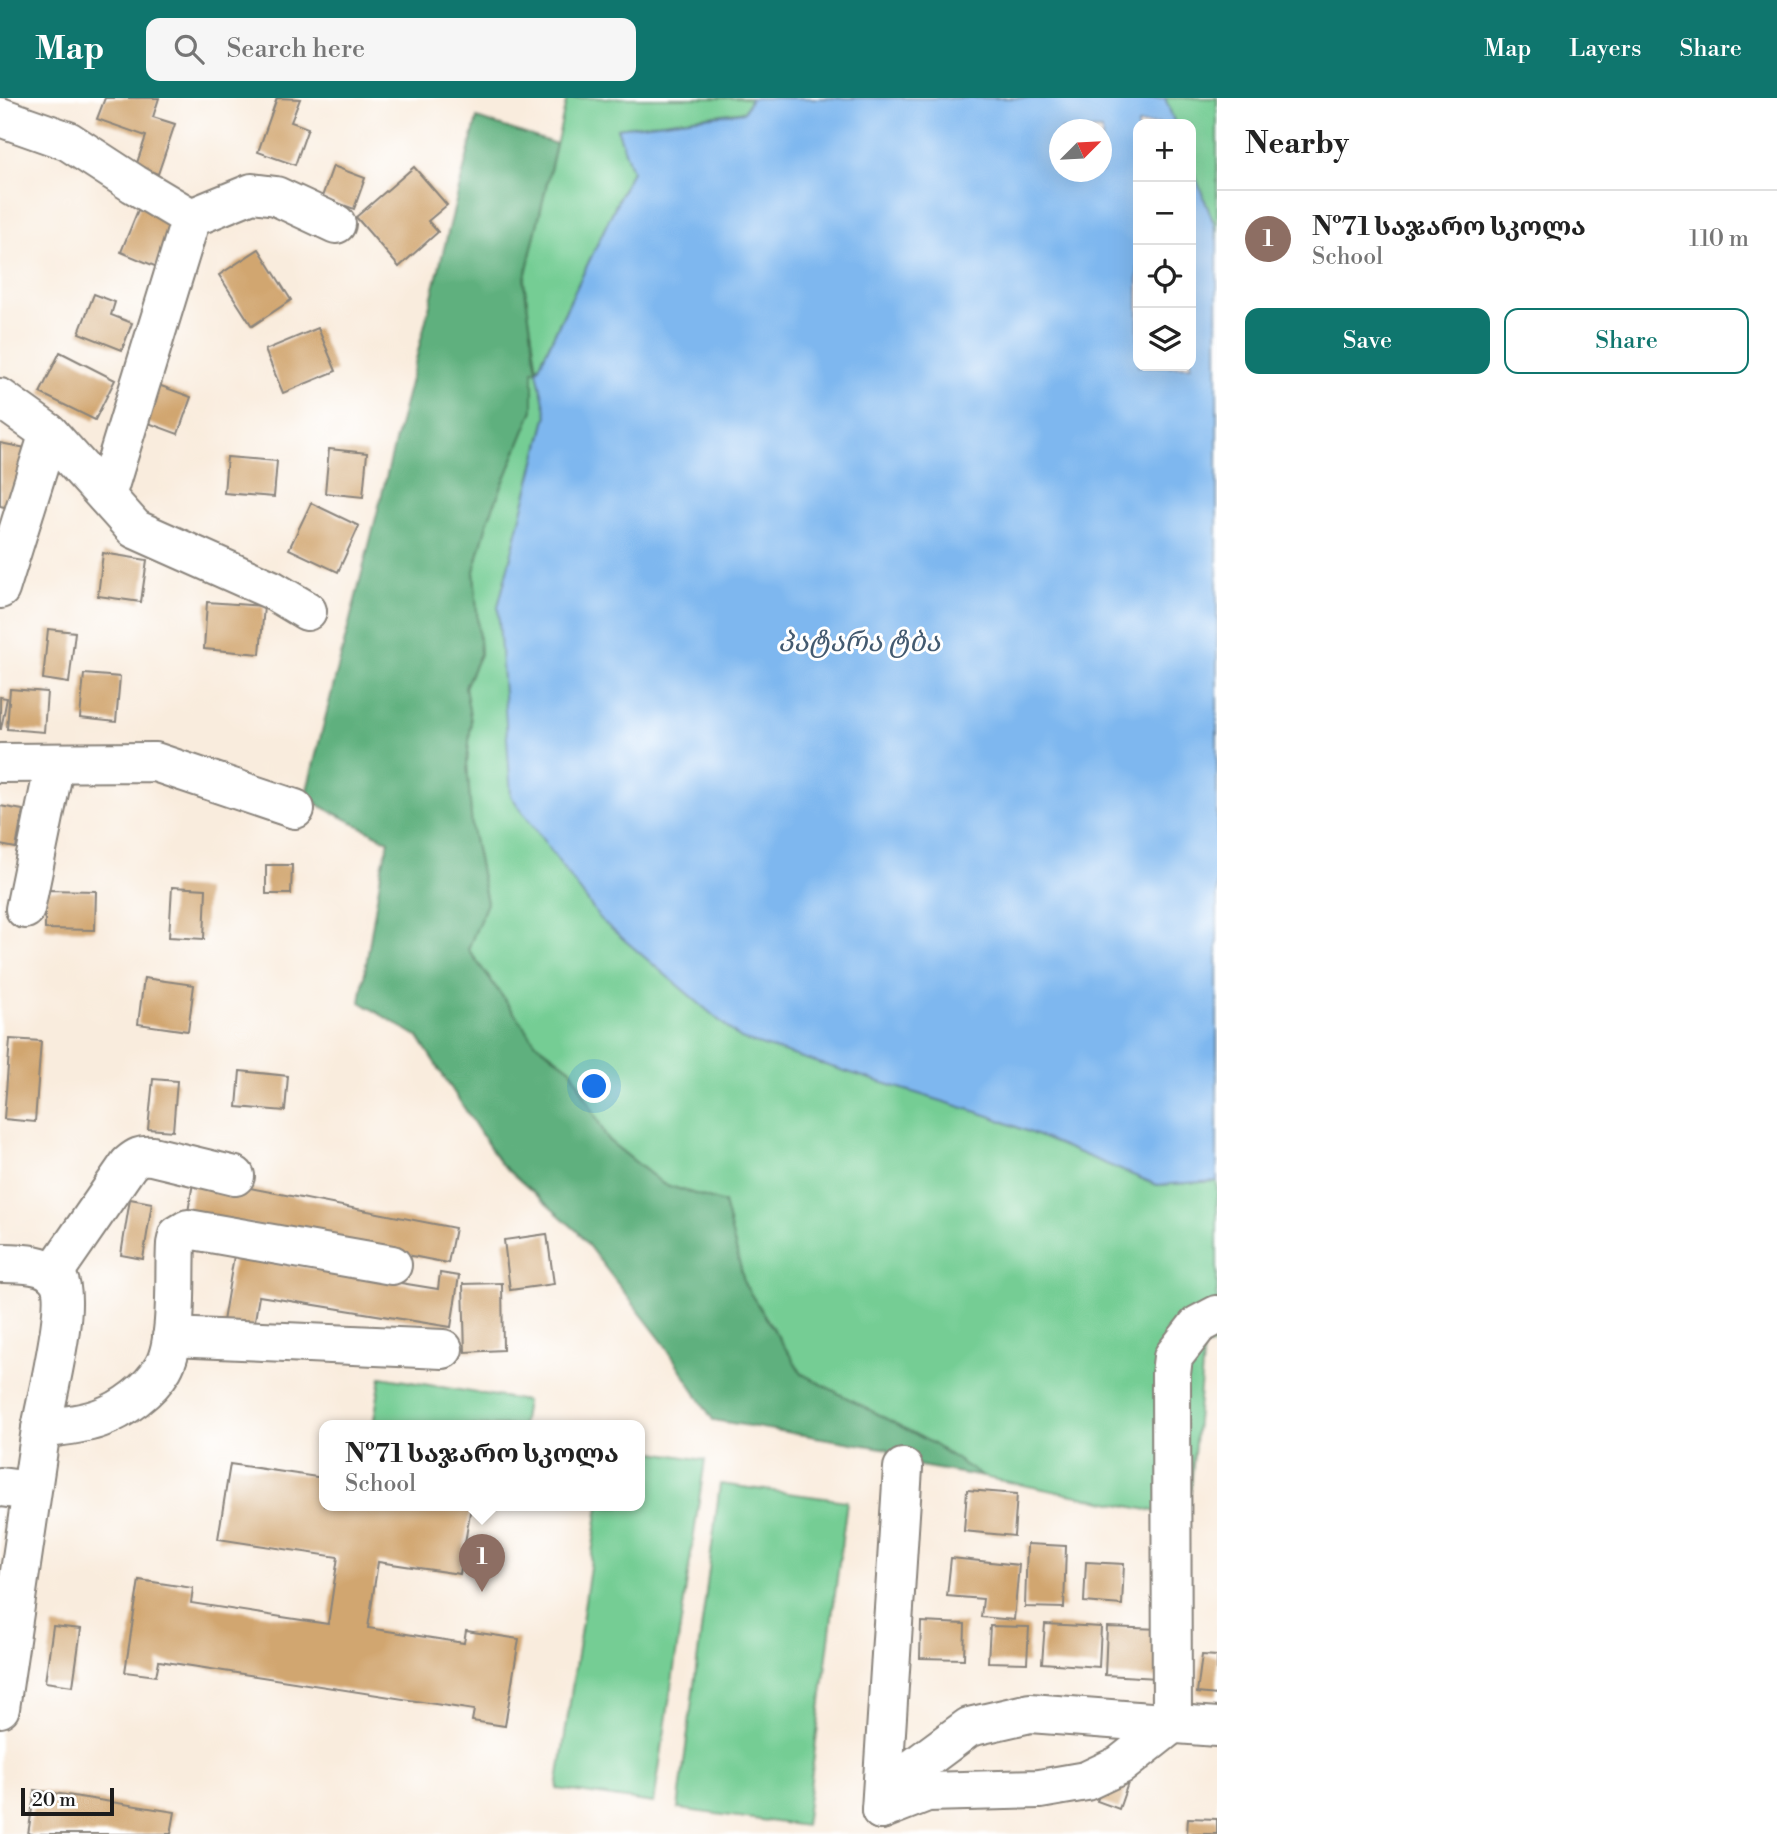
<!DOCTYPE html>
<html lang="en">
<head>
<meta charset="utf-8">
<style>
  :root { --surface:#fff; --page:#f6f6f6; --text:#222; --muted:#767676; --line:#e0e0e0; --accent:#0f766e }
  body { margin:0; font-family:"Libre Bodoni","Noto Serif Georgian",serif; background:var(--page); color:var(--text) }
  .controls { position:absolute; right:21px; top:21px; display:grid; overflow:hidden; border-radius:14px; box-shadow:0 7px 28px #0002 }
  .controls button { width:63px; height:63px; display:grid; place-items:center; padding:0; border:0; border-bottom:2px solid var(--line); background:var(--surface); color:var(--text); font:35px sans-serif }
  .compass { position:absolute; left:1049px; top:21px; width:63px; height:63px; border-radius:50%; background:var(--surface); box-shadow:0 7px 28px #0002; rotate:66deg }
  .scale { position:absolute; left:21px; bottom:18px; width:93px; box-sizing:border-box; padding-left:7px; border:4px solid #1c1c1c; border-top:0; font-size:19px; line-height:24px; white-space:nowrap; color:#1c1c1c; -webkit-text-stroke:5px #fff; paint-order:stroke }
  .you { position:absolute; left:595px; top:989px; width:24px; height:24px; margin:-18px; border:5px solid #fff; border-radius:50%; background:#1a73e8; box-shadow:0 0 0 10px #1a73e833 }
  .badge { display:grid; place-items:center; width:46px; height:46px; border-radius:50%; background:var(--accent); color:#fff; font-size:23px; font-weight:700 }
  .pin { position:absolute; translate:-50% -58px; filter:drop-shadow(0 2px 4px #0008) }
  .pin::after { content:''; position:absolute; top:37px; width:24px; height:21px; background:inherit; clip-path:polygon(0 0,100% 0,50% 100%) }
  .popup { position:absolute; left:319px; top:1322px; width:326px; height:91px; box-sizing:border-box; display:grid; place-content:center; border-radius:14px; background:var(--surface); filter:drop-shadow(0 2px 5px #0005); font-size:23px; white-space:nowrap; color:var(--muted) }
  .popup b { font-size:26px; color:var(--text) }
  .popup::after { content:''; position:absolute; left:50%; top:100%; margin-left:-14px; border:14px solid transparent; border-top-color:var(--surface) }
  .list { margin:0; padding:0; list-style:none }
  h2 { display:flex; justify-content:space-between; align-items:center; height:91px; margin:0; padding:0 28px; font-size:30px }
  h2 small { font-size:23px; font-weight:400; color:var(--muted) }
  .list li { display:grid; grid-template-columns:46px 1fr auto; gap:21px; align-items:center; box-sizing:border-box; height:98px; padding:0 28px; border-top:2px solid var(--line) }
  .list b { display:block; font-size:26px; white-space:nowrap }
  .list p { margin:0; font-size:23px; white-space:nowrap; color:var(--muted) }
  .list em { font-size:23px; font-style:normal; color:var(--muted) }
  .actions { display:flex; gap:14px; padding:21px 28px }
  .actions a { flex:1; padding:16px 0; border:2px solid var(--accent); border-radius:14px; text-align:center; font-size:24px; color:var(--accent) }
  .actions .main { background:var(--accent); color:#fff }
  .icon { flex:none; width:38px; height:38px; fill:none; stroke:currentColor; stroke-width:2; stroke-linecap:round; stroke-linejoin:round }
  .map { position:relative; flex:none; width:1217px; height:1736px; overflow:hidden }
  header { display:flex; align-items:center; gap:42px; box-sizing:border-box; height:98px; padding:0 35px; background:var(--accent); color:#fff }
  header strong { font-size:33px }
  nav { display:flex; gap:38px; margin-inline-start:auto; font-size:24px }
  .search { width:490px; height:63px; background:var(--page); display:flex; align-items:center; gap:18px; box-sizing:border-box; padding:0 24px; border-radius:14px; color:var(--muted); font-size:26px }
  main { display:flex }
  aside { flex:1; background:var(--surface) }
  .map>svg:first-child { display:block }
</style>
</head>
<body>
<header>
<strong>Map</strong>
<div class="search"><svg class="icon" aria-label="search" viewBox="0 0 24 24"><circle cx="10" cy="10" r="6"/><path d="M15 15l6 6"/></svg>Search here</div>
<nav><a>Map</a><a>Layers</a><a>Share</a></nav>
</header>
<main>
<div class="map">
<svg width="1217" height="1736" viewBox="0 0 1217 1736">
  <rect width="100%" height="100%" fill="#fff"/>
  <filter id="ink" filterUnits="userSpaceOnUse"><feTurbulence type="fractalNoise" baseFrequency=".0143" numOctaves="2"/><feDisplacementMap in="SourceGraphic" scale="14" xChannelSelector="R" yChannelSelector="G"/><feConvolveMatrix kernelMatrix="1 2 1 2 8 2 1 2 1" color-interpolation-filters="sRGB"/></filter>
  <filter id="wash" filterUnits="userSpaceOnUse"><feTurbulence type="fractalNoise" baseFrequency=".00686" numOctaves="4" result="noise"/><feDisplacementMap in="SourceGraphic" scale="28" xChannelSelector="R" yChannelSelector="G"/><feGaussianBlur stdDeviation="1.57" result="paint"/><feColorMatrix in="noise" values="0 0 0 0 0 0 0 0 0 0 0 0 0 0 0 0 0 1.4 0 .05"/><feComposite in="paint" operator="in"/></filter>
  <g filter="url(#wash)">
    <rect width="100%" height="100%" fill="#f9ecdd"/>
    <g fill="#74cd94" stroke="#487458" stroke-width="2">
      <polygon points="567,0 751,0 745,13 617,30 632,73 537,272 547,316 498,509 990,1018 1157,1087 1217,1083 1217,1248 1204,1248 1188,1420 983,1379 930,1344 802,1276 745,1187 724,1105 663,1086 608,1042 571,971 536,945 468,851 487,805 472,731 467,665 471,624 465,589 480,556 474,473 488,422 533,312 533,272 537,272 524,184"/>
      <polygon points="1165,0 1217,0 1217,145 1214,126 1191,67 1191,26 1175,26"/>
      <polygon points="381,1279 526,1303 522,1328 373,1328"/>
      <polygon points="640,1352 705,1362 654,1705 557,1691 599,1408 640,1408"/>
      <polygon points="720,1386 847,1403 805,1728 678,1711"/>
    </g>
    <polygon fill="#5fb07e" stroke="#3e664d" stroke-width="2" points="477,20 556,46 524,184 537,273 533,272 533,312 488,422 474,473 480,556 465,589 471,624 467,665 472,731 487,805 468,851 536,945 571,971 608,1042 663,1086 724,1105 745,1187 802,1276 930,1344 983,1379 892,1363 888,1351 713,1322 665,1247 577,1133 500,1065 418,939 360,904 382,769 389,743 305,700"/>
    <path fill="#7eb7ef" stroke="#4d6a86" stroke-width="2" fill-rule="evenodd" d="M751 0H1165L1175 26H1138V268H1191V67L1214 126 1217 143V1083L1157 1087 990 1018 741 941 602 823 511 698 498 509 547 317 537 273 632 73 617 30 744 14ZM1060 32H1102V74H1060Z"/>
    <g id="blocks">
      <g fill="#d1a66f">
        <polygon points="105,0 159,0 153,19 175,26 158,76 136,68 146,38 97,21"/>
        <polygon points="277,0 300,1 291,24 308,30 295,67 258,54"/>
        <polygon points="333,68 365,80 354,111 322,99"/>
        <polygon points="414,69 447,107 428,123 438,134 399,169 356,119"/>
        <polygon points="140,107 176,122 157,169 121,154"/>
        <polygon points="259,151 291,202 252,228 219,177"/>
        <polygon points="94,196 115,204 111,217 132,225 122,252 79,235"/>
        <polygon points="318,230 336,273 283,295 265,252"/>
        <polygon points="60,254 115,282 95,322 40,295"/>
        <polygon points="153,285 191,299 178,336 140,322"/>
        <polygon points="0,345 26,350 14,411 0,408"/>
        <polygon points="329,351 367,355 363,399 325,395"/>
        <polygon points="227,359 277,363 274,399 224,395"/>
        <polygon points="311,405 359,428 338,474 289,451"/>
        <polygon points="103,455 147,462 141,504 98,498"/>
        <polygon points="207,504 264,508 260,556 204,551"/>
        <polygon points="48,531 75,534 69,585 43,581"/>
        <polygon points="84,576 120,579 116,624 80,620"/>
        <polygon points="10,591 47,594 44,634 7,631"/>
        <polygon points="0,599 7,600 1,631 0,631"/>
        <polygon points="0,708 23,712 16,750 0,747"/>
        <polygon points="266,767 292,767 291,796 266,796"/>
        <polygon points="172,789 206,791 204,841 169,839"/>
        <polygon points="45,792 96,793 95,832 45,831"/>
        <polygon points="144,880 194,887 188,933 138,926"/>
        <polygon points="10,941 41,943 35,1024 4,1021"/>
        <polygon points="240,973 288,978 285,1013 237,1009"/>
        <polygon points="153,981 177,983 173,1033 148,1031"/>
        <polygon points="194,1079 455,1130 448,1165 188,1114"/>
        <polygon points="130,1101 152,1105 143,1161 121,1157"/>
        <polygon points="547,1136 554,1186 510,1192 504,1142"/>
        <polygon points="234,1158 438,1191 440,1175 459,1178 451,1229 259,1198 253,1234 222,1229"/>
        <polygon points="502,1185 503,1252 465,1254 463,1186"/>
        <polygon points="230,1366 324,1380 324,1408 471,1408 460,1476 378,1464 368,1530 464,1545 466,1533 519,1541 505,1628 472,1623 474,1612 159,1563 156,1578 125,1574 139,1482 193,1490 191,1505 328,1526 338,1459 218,1441"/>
        <polygon points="967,1392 1017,1396 1014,1438 964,1433"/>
        <polygon points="1027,1446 1066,1448 1064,1510 1025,1509"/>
        <polygon points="951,1460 1019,1467 1014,1522 981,1519 983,1501 947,1498"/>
        <polygon points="1086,1464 1124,1466 1122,1507 1084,1504"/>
        <polygon points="921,1524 965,1526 964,1561 920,1560"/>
        <polygon points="1045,1526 1101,1529 1099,1569 1042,1565"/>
        <polygon points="53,1528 81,1531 73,1588 45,1584"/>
        <polygon points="990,1528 1029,1529 1027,1565 988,1564"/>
        <polygon points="1107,1529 1160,1531 1158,1580 1105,1577"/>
        <polygon points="1202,1557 1217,1558 1217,1597 1197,1595"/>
        <polygon points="1106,1677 1128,1685 1119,1711 1097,1703"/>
        <polygon points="35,1692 175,1714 171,1736 28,1736"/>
        <polygon points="1188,1720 1217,1721 1217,1736 1187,1736"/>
      </g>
    </g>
  </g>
  <g filter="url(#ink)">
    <use href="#blocks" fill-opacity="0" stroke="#8a847c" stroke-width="2"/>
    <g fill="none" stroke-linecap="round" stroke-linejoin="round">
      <defs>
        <g id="minor">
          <polyline points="0,19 68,43 134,86 191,120"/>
          <polyline points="0,300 49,335 135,431 272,492 307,513"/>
          <polyline points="106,398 191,120 252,95 276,98 336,126"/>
          <polyline points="0,491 49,335"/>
          <polyline points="0,665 155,664 295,711"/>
          <polyline points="25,811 55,665"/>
          <path d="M0 1165C16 1165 50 1164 59 1183 71 1206 46 1302 41 1331"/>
          <path d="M53 1176 129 1066C137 1059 141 1057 152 1058L235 1078"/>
          <polyline points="172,1239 443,1251"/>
          <polyline points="903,1370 881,1712 927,1694 1040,1691 1086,1683 1120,1667 1172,1626 1171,1276 1173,1259 1198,1227 1217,1217"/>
          <polyline points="0,1389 31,1393"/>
          <path d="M0 1610 41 1331C60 1328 82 1327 100 1320 123 1312 150 1292 163 1270 179 1243 174 1179 176 1146L178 1137 188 1131 392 1167"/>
          <polyline points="881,1712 907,1675 969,1629 1030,1615 1217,1629"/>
        </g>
      </defs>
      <use href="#minor" stroke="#8a847c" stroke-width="42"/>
      <use href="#minor" stroke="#fff" stroke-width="38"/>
    </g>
  </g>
  <g text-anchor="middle" stroke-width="6" stroke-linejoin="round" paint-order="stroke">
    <g font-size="28" font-style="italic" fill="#435a70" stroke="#fff">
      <text x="859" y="553">პატარა ტბა</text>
    </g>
  </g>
</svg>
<div class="controls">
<button>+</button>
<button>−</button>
<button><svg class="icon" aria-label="locate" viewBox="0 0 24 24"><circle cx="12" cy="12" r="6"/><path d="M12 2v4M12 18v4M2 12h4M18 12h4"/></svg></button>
<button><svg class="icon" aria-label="layers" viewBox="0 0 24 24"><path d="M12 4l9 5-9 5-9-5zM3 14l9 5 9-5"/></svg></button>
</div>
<svg class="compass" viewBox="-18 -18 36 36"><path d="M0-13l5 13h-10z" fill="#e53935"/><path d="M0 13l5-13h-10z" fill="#767676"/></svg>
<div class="scale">20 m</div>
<div class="you"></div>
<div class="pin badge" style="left:482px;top:1494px;background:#8d6e63">1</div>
<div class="popup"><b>№71 საჯარო სკოლა</b>School</div>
</div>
<aside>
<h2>Nearby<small></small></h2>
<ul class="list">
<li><span class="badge" style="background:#8d6e63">1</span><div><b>№71 საჯარო სკოლა</b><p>School</p></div><em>110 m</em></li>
</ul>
<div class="actions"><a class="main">Save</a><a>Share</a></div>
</aside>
</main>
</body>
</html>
